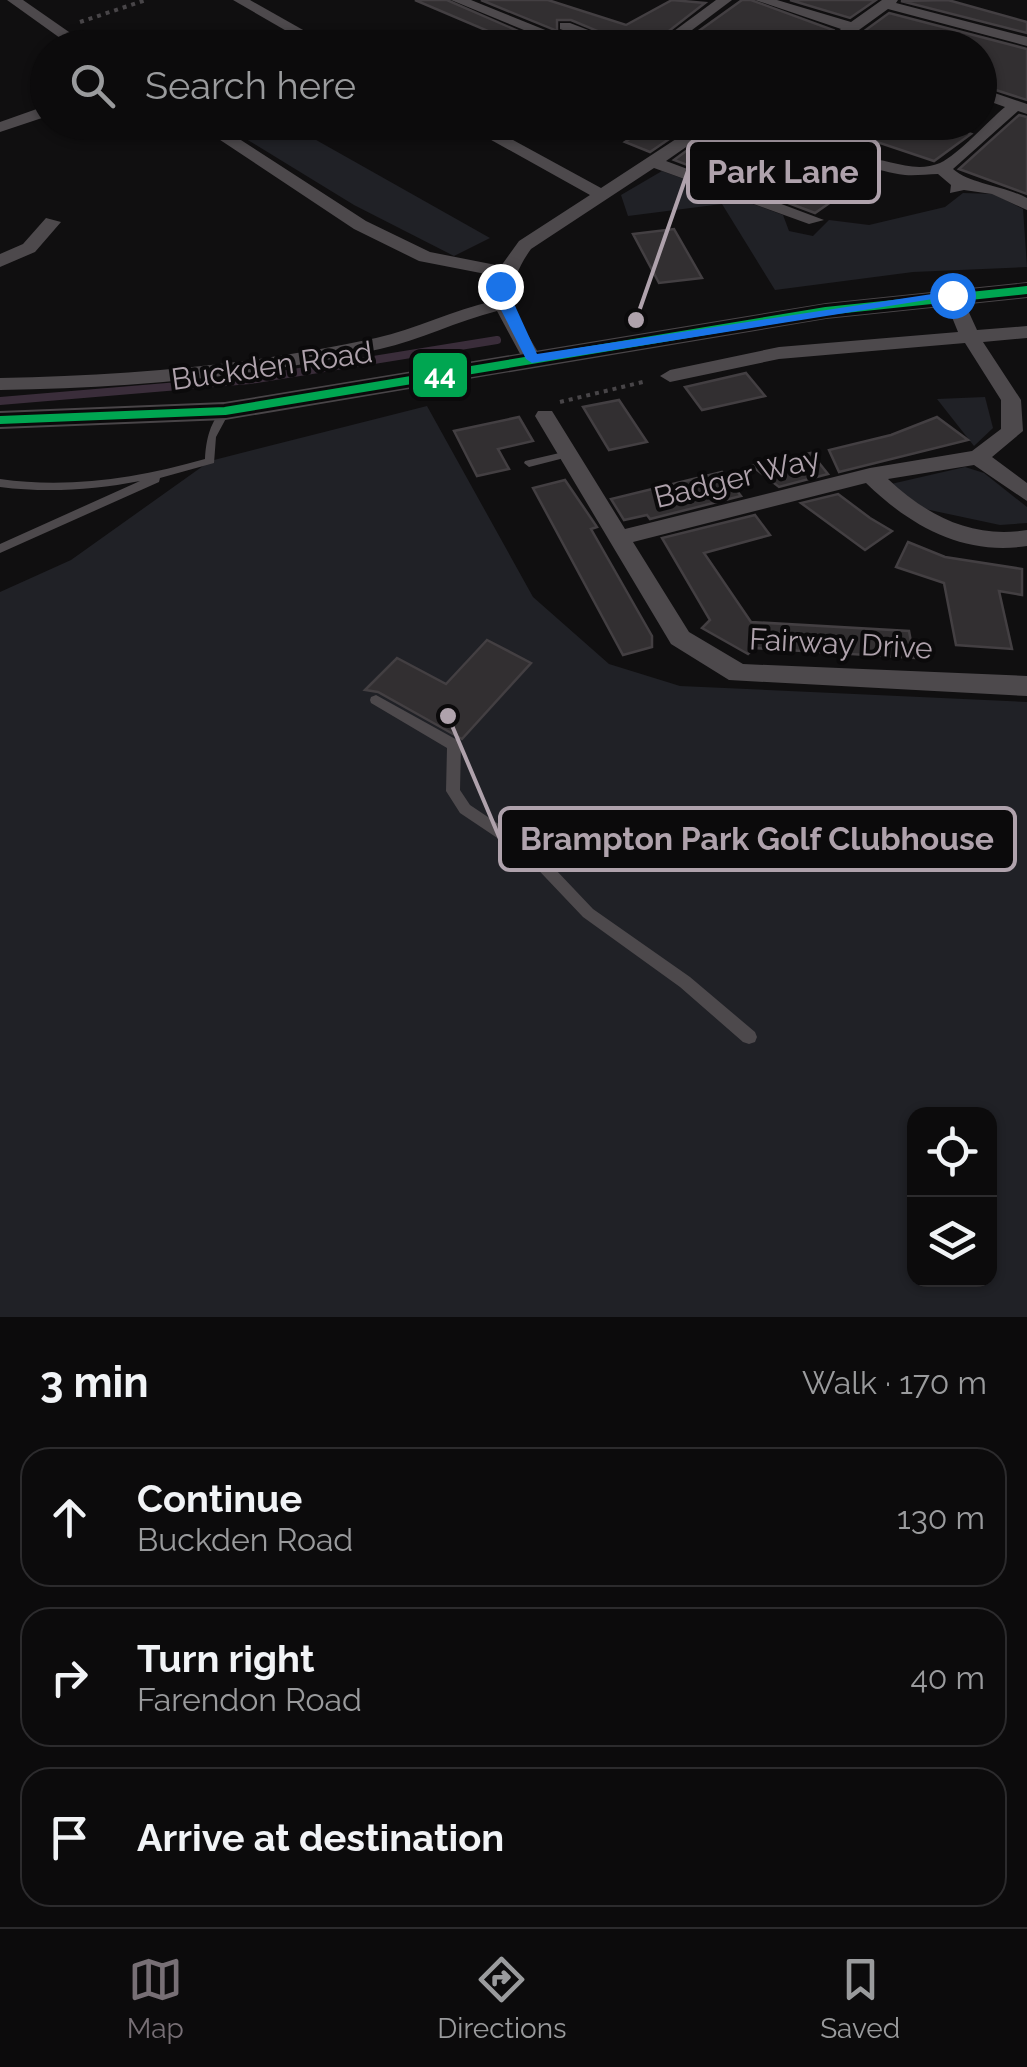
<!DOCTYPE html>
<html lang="en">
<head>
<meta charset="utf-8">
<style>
  :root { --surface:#0c0b0c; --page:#1a191a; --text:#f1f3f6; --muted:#9a9b9d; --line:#2c2b2d; --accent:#776f75 }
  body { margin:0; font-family:Raleway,sans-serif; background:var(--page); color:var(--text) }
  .controls { position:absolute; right:30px; bottom:30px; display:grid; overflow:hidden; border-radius:20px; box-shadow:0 2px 8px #0004 }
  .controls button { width:90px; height:90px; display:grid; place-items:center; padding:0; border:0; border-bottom:2px solid var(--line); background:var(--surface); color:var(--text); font:50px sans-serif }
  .stop { position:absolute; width:30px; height:30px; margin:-22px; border:8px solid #1a73e8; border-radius:50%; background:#fff }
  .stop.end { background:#1a73e8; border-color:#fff; box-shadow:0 2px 10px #0008 }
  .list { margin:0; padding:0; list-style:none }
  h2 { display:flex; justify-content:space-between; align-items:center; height:130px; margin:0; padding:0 40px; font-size:42px }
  h2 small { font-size:32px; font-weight:400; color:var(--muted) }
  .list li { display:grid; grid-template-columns:65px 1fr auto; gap:30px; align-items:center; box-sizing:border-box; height:140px; margin:0 20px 20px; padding:0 20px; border:2px solid var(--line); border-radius:30px }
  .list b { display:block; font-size:38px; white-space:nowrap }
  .list p { margin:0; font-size:32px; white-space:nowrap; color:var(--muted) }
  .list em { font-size:32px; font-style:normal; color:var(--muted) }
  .icon { flex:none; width:55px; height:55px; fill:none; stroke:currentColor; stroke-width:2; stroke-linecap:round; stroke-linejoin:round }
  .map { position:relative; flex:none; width:1027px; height:1317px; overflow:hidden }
  .search { position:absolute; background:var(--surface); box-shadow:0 2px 8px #0004; left:30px; right:30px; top:30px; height:110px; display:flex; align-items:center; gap:25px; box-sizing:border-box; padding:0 35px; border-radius:55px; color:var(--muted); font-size:38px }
  .sheet { height:610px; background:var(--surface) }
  nav { display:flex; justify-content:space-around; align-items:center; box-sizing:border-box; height:140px; border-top:2px solid var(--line); background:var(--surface); font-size:28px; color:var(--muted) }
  nav a { display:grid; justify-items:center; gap:5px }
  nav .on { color:var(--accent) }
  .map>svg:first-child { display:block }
</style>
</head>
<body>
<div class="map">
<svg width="1027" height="1317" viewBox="0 0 1027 1317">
  <rect width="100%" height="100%" fill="#100f10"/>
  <g fill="#202126" fill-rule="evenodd">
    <polygon points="220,123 286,123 490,238 454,256 354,205"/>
    <polygon points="662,171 783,215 789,231 813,236 829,220 869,225 945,207 963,193 994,194 1023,209 1027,267 913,272 775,290 722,204 628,216 621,195"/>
    <polygon points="985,397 993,428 974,446 937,399"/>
    <path d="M427 406 533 597 609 664 680 686 1027 702V1317H0V592L71 560 210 461ZM914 1114H990V1280H914Z"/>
    <polygon points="965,467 984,473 1027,507 1027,523 1000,525 925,509 891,484"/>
  </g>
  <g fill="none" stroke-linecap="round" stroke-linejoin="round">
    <polyline stroke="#3a2d3a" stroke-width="8" points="0,401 250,380 497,340"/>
  </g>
  <g fill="#322f31" stroke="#433f42" stroke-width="2.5">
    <polygon points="415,0 447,0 557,48 528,48"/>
    <polygon points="481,0 548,0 626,25 672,0 705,3 647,48 638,48 571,20 557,20 557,31"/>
    <polygon points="742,0 751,0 833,30 813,48 675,48"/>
    <polygon points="790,0 876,0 850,18"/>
    <polygon points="948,0 1027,22 1027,33 901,1"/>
    <polygon points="889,13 1027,49 1027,100 980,85 980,48 841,48"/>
    <polygon points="1019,115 1027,117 1027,194 959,169"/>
    <polygon points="655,122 694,122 650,152 625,142"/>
    <polygon points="726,122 797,122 850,156 835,162 818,177 841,195 815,213 674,160"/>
    <polygon points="833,122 937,122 971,134 934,161 832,127"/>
    <polygon points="674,229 702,278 659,283 633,234"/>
    <polygon points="746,373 765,396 702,410 685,387"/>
    <polygon points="619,400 647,442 609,450 583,407"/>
    <polygon points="519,417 533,441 498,449 509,469 477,476 454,431"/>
    <polygon points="937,417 968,440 839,472 829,450 891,435"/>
    <polygon points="811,453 828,474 779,487 752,466"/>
    <polygon points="722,472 741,496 650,519 647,515 624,520 611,499"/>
    <polygon points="565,480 597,527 591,529 652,636 652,647 623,655 533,488"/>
    <polygon points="838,494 870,518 892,531 865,550 801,503"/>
    <polygon points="755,515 770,535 704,553 751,622 909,631 914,658 754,648 748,654 702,628 710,620 662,538"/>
    <polygon points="908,542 945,557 1022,569 1022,595 999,591 1012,649 956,645 944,583 896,567"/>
    <polygon points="487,640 531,663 462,739 378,692 365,690 397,658 446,684"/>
  </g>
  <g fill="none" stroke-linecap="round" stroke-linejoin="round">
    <g stroke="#484548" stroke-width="4" stroke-dasharray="4 5" stroke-linecap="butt">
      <polyline points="80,22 146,0"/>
      <polyline points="560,402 647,381"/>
    </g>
    <g fill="#4d494c" fill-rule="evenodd">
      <path d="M225 408 230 411 216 437 214 463 160 478 159 482 0 553V544L140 481C93 490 47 493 0 487V479C69 489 138 478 205 459 206 440 210 420 225 408Z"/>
      <polygon points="568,451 573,454 572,456 529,467 524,463 525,461"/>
      <polygon points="376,695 459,741 461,745 460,790 470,805 537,850 593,909 690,977 755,1032 757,1037 755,1042 749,1044 743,1042 680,987 583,917 527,858 460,813 446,791 447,748 371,703 370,700 371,697"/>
    </g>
    <g fill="#4d494c" fill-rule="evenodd">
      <polygon points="7,0 23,0 92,48 74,48"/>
      <polygon points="233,0 250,0 335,48 316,48"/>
      <polygon points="451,0 471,0 590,48 568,48"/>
      <polygon points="716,0 732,0 668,48 651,48"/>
      <polygon points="755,0 777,0 851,22 882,0 898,0 896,3 1027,37 1027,46 888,9 834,48 817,48 841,29"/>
      <polygon points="560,23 570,23 635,48 612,48 560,29"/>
      <path d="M980 88 1027 104V114L1018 111 953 169C970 184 1002 185 1027 198V210L992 194 964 190 950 193 951 185 938 174C927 174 916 176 905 175 879 172 865 161 842 177L866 197 857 202 822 177C863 134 899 180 940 163 958 155 988 121 1005 107L980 98Z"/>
      <polygon points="48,105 48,116 0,132 0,122"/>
      <path d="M193 122H213L366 221 430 252 501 266 519 241 590 195 459 122H480L601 188 702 122H722L666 161 824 220 809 224 654 168 531 249C498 295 517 316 542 359L539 363H525L497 311C457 321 420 340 380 349 256 377 128 388 0 390V378C126 376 253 365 376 338 416 329 453 310 494 301L496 276 419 261 354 229Z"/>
      <polygon points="46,218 61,222 35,252 0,267 0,254 23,244"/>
      <path d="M952 289 961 295 977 330 1027 326V338L983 342 1021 400 1023 431 992 457 1027 483V501L974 465 888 479C927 516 973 539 1027 530V546C964 556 910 526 866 483L633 542 689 632 743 664 1027 676V696L729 680 671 644 535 416 538 411H552L625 529 870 468 972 451 1001 429V400L965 343 779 359 670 382 660 376 670 370 779 347 958 332 943 295Z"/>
    </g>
    <polygon fill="#494548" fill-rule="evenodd" points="1027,282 1027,298 826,319 225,420 0,429 0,411 225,402 826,303"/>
    <defs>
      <polyline id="bus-1" points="0,420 225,411 826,311 1027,290"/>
    </defs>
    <use href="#bus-1" stroke="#0b0a0b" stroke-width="14"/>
    <use href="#bus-1" stroke="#00a651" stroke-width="8"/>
  </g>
  <polygon fill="#1a73e8" points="495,283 506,286 537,354 952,291 958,295 532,363 526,359 498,304"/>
  <g text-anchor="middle" stroke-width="8" stroke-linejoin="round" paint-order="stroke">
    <g font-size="30" fill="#afa2ac" stroke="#0b0a0b">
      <text transform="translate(272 366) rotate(-8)" y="10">Buckden Road</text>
      <text transform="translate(737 478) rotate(-14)" y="10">Badger Way</text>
      <text transform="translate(841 644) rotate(3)" y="10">Fairway Drive</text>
    </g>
  </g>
  <path fill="none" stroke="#afa2ac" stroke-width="4" d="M636 320L688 171M448 716L500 839"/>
  <g fill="#afa2ac" stroke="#0b0a0b" stroke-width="4">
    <circle cx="636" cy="320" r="10"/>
    <circle cx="448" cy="716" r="10"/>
  </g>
  <g fill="#0b0a0b" stroke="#afa2ac" stroke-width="4">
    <rect x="688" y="140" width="191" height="62" rx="10"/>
    <rect x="500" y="808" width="515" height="62" rx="10"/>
  </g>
  <g font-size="32" text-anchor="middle" font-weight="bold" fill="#afa2ac">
    <text x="783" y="183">Park Lane</text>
    <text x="757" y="850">Brampton Park Golf Clubhouse</text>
  </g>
  <rect stroke="#0b0a0b" stroke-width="4" x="411" y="351" width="58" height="48" rx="10" fill="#00a651"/>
  <g font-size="28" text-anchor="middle" font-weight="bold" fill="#fff">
    <text x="440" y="385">44</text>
  </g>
</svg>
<div class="controls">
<button><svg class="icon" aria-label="locate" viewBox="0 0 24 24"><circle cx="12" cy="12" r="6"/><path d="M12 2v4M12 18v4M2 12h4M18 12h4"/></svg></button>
<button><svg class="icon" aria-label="layers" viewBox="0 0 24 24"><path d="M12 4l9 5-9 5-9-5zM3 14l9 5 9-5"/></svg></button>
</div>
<div class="stop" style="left:952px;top:295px"></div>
<div class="stop end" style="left:500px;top:286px"></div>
<div class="search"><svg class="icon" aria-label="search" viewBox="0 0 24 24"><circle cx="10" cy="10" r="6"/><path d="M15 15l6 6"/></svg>Search here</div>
</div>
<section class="sheet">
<h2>3 min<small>Walk · 170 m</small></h2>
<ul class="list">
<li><svg class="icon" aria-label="ahead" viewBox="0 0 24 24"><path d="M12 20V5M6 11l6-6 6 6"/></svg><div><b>Continue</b><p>Buckden Road</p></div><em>130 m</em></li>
<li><svg class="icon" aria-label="right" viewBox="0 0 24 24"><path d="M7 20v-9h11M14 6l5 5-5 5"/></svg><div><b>Turn right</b><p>Farendon Road</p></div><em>40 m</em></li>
<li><svg class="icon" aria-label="arrive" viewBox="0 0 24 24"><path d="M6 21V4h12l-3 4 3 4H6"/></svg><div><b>Arrive at destination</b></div></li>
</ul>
</section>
<nav>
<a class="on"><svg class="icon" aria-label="map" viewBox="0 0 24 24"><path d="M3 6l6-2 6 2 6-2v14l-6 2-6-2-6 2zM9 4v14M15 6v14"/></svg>Map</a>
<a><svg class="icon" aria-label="directions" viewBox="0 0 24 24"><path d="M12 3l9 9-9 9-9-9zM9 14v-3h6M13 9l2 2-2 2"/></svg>Directions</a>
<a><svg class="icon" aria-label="saved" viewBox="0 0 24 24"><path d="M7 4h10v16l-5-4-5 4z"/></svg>Saved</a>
</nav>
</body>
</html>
